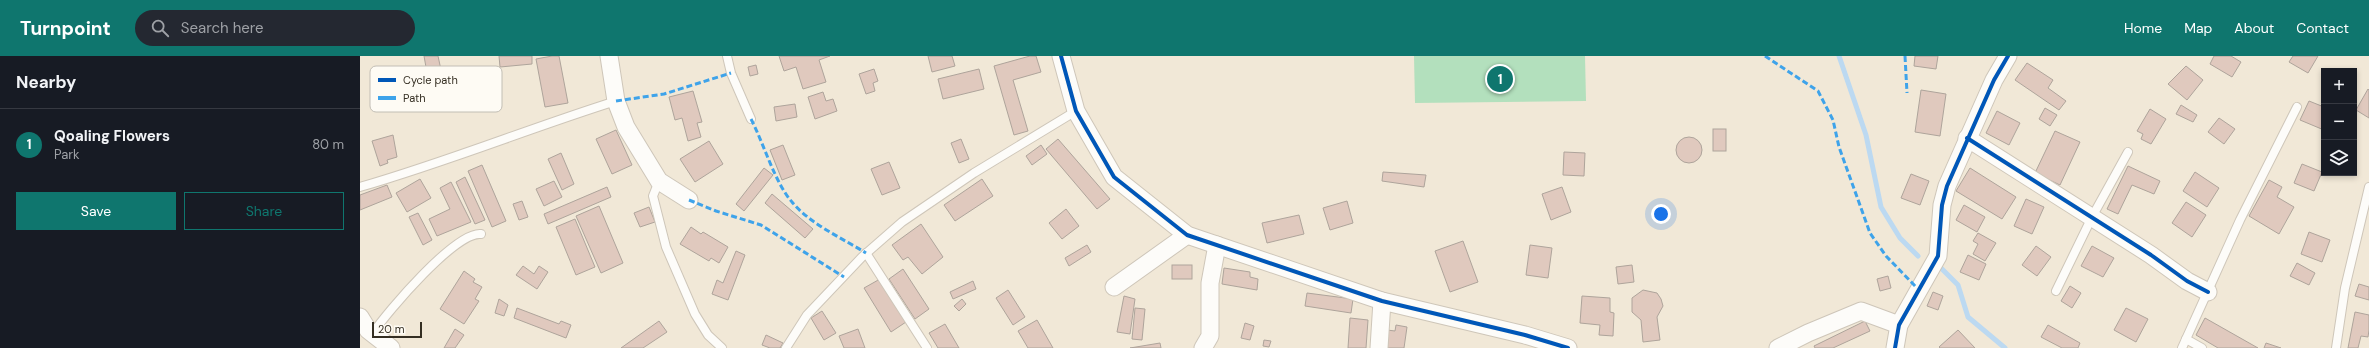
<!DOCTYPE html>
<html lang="en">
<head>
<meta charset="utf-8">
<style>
  :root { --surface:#171b24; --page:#242831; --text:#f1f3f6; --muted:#9ea1a6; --line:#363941; --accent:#0f766e }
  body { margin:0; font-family:"DM Sans",sans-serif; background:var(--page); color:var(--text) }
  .controls { position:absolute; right:12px; top:12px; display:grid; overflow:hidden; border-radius:0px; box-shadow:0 2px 6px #0003 }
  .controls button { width:36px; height:36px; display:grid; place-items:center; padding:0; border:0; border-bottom:1px solid var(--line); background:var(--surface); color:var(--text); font:20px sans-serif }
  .scale { position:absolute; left:12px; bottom:10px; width:50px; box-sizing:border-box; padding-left:4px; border:2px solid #352f23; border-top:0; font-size:11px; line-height:14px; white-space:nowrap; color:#352f23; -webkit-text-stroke:3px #fefbf4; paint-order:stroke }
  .you { position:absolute; left:1301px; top:158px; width:14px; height:14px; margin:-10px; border:3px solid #fff; border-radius:50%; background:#1a73e8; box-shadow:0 0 0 6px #1a73e833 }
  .badge { display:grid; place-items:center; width:26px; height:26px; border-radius:50%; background:var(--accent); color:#fff; font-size:13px; font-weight:700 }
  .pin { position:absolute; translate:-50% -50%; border:2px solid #fff; box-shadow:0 1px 4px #0006 }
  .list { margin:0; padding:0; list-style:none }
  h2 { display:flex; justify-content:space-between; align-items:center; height:52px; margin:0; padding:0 16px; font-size:17px }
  h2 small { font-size:13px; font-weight:400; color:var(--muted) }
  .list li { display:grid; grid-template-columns:26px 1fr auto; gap:12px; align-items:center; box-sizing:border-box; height:72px; padding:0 16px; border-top:1px solid var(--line) }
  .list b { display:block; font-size:15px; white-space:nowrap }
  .list p { margin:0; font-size:13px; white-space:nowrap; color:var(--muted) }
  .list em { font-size:13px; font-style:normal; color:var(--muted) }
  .actions { display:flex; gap:8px; padding:12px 16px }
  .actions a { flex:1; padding:9px 0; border:1px solid var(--accent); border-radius:0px; text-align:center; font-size:14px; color:var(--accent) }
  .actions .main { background:var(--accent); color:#fff }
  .icon { flex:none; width:22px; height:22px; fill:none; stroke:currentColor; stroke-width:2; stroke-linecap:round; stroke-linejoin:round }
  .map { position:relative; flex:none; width:2009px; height:292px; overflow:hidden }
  header { display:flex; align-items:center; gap:24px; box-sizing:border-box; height:56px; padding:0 20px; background:var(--accent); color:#fff }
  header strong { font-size:19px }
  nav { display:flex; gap:22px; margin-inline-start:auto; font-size:14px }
  .search { width:280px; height:36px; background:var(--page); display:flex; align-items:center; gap:10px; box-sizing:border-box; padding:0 14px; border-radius:22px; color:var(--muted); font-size:15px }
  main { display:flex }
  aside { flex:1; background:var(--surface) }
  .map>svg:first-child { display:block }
</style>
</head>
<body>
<header>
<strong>Turnpoint</strong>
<div class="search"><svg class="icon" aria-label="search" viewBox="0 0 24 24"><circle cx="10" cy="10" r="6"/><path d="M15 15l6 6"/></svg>Search here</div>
<nav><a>Home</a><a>Map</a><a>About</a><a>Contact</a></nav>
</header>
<main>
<aside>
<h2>Nearby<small></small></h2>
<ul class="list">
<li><span class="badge">1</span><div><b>Qoaling Flowers</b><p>Park</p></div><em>80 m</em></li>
</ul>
<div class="actions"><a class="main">Save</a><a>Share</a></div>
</aside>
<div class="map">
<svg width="2009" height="292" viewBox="0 0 2009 292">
  <rect width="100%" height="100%" fill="#f1e8d7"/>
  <polygon fill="#b3e0bd" points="1054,0 1225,0 1226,45 1055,47"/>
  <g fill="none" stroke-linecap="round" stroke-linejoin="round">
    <g stroke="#bcd9f1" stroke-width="5">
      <polyline points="1479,0 1506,79 1521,151 1540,182 1558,200"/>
      <polyline points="1580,211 1598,229 1608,261 1645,292"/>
    </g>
  </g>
  <g fill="#e0c9be" stroke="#aea49b">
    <polygon points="64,0 78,0 83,23 91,22 94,34 71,39"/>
    <polygon points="139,0 172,0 172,8 140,11"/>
    <polygon points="192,0 199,0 208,47 185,51 176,3"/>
    <polygon points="419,0 470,0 459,4 466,26 443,33 436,11 424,15"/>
    <polygon points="568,0 592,0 595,10 572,16"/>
    <polygon points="670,0 676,0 681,16 653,24 668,75 654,79 634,10"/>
    <polygon points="1555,0 1578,0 1576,13 1554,10"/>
    <polygon points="1854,0 1871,0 1881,6 1872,21 1850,8"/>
    <polygon points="1933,0 1958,0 1948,17 1929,6"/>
    <polygon points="1667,7 1693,24 1688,32 1706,45 1699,54 1655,24"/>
    <polygon points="396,9 398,18 390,20 388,11"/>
    <polygon points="1826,10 1843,24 1827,44 1808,28"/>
    <polygon points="514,13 518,25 513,27 515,35 506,38 499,18"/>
    <polygon points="619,13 624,33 583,43 578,23"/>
    <polygon points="2008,33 2009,34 2009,62 1996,54"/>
    <polygon points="1561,34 1586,38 1580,80 1555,76"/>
    <polygon points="333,35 342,66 337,67 341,81 328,85 322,62 315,64 309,41"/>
    <polygon points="463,36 466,45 473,43 477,55 455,63 448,41"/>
    <polygon points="1949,45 1964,51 1964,74 1940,64"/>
    <polygon points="435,48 437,61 416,65 414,51"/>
    <polygon points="1821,49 1837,59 1833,66 1816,58"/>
    <polygon points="1685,52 1697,59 1690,70 1679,63"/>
    <polygon points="1790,53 1806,63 1791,88 1781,83 1783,78 1777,75"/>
    <polygon points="1637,55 1660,67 1649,89 1626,77"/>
    <polygon points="1859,62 1875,73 1864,88 1848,76"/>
    <rect x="1353" y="73" width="13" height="22"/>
    <polygon points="256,74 272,109 252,118 236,83"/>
    <polygon points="1695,75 1720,86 1700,129 1675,117"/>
    <polygon points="33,79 37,101 27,104 28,107 20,110 12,85"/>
    <circle cx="1329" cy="94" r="13"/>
    <polygon points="601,83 609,103 599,107 591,87"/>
    <polygon points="698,83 750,143 737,153 686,93"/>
    <polygon points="349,85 363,108 335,126 320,103"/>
    <polygon points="423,89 435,119 422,124 410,94"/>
    <polygon points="681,89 687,98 672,109 666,100"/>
    <polygon points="1204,96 1225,97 1224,120 1203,119"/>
    <polygon points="201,97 214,128 202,134 188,103"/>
    <polygon points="529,106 540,132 522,139 511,113"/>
    <polygon points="1942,108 1962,116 1954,135 1934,127"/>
    <polygon points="122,109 146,165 132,171 108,115"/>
    <polygon points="1768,110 1800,125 1794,138 1772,129 1758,158 1747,153"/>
    <polygon points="404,112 413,119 384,155 376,148"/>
    <polygon points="1610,112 1656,141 1642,163 1596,135"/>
    <polygon points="1023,116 1066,119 1064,131 1022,125"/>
    <polygon points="1835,116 1859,132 1847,151 1823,135"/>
    <polygon points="1551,118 1569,125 1560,149 1541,142"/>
    <polygon points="105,121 125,164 115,168 96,126"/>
    <polygon points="60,123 71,142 47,156 36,137"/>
    <polygon points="622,123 633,140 595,165 584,149"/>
    <polygon points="1909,124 1922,131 1917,141 1934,151 1919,178 1889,160"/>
    <polygon points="194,125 202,141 184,150 176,133"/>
    <polygon points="91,126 111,166 77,180 69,163 90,153 80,132"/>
    <polygon points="27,129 32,141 0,154 0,139"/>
    <polygon points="247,131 251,141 188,168 184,158"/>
    <polygon points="1202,131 1211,156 1191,164 1182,138"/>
    <polygon points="412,138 453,173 445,182 405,147"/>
    <polygon points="1666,143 1684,151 1672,178 1654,170"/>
    <polygon points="162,145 168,161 159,164 153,148"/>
    <polygon points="987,145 993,167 970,174 963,152"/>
    <polygon points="1826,146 1846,159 1832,181 1812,167"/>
    <polygon points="1604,149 1625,161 1617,176 1596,164"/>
    <polygon points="239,150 263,207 241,217 216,160"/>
    <polygon points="289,151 295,166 280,171 274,157"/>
    <polygon points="706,153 719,170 702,183 689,167"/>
    <polygon points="58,157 72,184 63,189 49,161"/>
    <polygon points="939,159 944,178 907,187 902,167"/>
    <polygon points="215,163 235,211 216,219 196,171"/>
    <polygon points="561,168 583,201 562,218 548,201 543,204 532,189"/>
    <polygon points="331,171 341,178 343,176 368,191 359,207 351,202 349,205 320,188"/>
    <polygon points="1949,176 1970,184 1962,206 1941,198"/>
    <polygon points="1618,177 1636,187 1625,205 1613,198 1618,188 1613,185"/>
    <polygon points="1103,185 1118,226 1090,236 1075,195"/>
    <polygon points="727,189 731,196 709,210 705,202"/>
    <polygon points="1170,189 1192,192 1188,222 1166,219"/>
    <polygon points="1676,190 1691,201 1677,220 1662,209"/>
    <polygon points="1732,190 1754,202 1743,221 1721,210"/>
    <polygon points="376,195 385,199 368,244 352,238 357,224 363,227"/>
    <polygon points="1608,199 1626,208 1619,224 1600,216"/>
    <polygon points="1937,207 1955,217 1949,229 1930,220"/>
    <rect x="812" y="209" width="20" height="14"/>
    <polygon points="1272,209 1274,226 1258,228 1256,211"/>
    <polygon points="163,210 174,218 179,210 188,216 177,233 156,219"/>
    <polygon points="864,212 890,216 890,221 898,223 897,234 862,228"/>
    <polygon points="543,213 569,253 555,263 529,223"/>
    <polygon points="104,215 115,223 113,226 122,231 115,243 119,245 104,268 80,253"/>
    <polygon points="1528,220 1531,232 1520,235 1517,223"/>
    <polygon points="520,223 546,266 531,276 504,232"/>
    <polygon points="613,225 616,233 593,243 590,236"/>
    <polygon points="1999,228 2009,231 2009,244 1995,240"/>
    <polygon points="1710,230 1721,237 1712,252 1701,245"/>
    <polygon points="648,234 665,261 653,269 636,242"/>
    <polygon points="1283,234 1297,237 1301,243 1303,250 1297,261 1300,284 1283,286 1281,264 1272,256 1272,242"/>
    <polygon points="1573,236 1583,240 1578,254 1567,250"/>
    <polygon points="947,237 993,243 991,257 945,250"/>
    <polygon points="764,240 775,243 770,278 757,276"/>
    <polygon points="1222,240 1250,242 1250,256 1254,257 1253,280 1239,279 1240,269 1220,267"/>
    <polygon points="139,243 148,249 144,260 135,257"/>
    <polygon points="602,243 606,248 599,255 594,250"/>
    <polygon points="157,252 199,268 201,265 211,269 206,282 154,262"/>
    <polygon points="775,252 785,253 782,284 772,283"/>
    <polygon points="1766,252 1788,263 1776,286 1754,274"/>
    <polygon points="462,255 476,277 464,284 451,262"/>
    <polygon points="1995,256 2009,259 2009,274 2008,281 2001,280 1998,292 1988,292"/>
    <polygon points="990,262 1008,264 1006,292 988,292"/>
    <polygon points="1845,262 1898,292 1858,292 1836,279"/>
    <polygon points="677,264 693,292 668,292 658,275"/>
    <polygon points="299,265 307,276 283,292 261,292"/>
    <polygon points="1505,265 1510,275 1473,292 1455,292 1454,290"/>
    <polygon points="885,267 894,270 890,284 881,282"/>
    <polygon points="585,268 599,292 578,292 569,277"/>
    <polygon points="1036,269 1047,271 1044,292 1025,292 1027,274 1035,275"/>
    <polygon points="1688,269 1720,287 1718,292 1702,292 1681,281"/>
    <polygon points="95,273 104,279 95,292 84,292"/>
    <polygon points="498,273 505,292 484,292 479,280"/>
    <polygon points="1598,274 1615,292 1580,292 1579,291"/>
    <polygon points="406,279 423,287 420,292 410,292 402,289"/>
    <polygon points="904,284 911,285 909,291 903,290"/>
    <polygon points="800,287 801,292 770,292"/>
    <polygon points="1906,287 1921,292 1904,292"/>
  </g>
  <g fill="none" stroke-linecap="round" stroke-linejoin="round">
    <defs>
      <g id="lane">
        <polyline points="367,0 371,17 391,63"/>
        <polyline points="299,125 293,140 306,191 335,258 348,279 362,292"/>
        <path d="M0 131C87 106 170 72 256 45"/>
        <polyline points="506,197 567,292"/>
        <polyline points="1696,235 1732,161 1768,96"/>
        <path d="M13 277C27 256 96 175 121 178"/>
        <polyline points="1826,283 1842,292"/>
        <polyline points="426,292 447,259 502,201 542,166 614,117 716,55"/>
        <polyline points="1822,292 1880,164 1937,51"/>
        <polyline points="1976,292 1985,232 2009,131"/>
      </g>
      <g id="street">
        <polyline points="249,0 256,45 266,71 299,125 329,144"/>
        <polyline points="701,0 716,55 754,121 827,179 1022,245 1165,279 1208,292"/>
        <polyline points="1607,82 1791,199 1827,225 1848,236"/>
        <polyline points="754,231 827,179"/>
        <polyline points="0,261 8,274 31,292"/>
        <polyline points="843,292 850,280 850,227 857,189"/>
        <polyline points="1019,292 1022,245"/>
        <polyline points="1418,292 1448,277 1501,255 1539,269"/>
        <polyline points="1535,292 1539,269 1578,200 1582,149 1587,130 1634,24 1648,0"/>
      </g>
    </defs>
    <use href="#lane" stroke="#cec6b9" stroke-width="10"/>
    <use href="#street" stroke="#cec6b9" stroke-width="19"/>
    <use href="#lane" stroke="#fdfcf9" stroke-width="8"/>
    <use href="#street" stroke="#fdfcf9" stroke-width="17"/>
    <g stroke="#3ea3ea" stroke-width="3" stroke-dasharray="6 3" stroke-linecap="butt">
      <polyline points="1405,0 1458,35 1473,64 1479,91 1510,177 1526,200 1559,234"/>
      <polyline points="1545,0 1547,37"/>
      <polyline points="256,45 304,38 371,17"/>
      <path d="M391 63C404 88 415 127 432 146 450 168 482 182 506 197"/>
      <polyline points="329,144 356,155 401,169 484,221"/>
    </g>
    <defs>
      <g id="cycleway">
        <polyline points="701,0 716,55 754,121 827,179 1022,245 1165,279 1208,292"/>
        <polyline points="1607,82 1791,199 1827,225 1848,236"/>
        <polyline points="1535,292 1539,269 1578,200 1582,149 1587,130 1634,24 1648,0"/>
      </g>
    </defs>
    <use href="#cycleway" stroke="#fefbf4" stroke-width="6"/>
    <use href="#cycleway" stroke="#0057b8" stroke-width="4"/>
  </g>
  <rect x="10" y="10" width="132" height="46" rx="6" fill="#fefbf4" stroke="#c2beb5" stroke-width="1"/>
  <rect x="18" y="22" width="18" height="4" fill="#0057b8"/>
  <rect x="18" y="40" width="18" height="4" fill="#3ea3ea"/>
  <g font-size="11" fill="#352f23">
    <text x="43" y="28">Cycle path</text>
    <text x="43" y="46">Path</text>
  </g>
</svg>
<div class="controls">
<button>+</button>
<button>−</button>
<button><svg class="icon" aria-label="layers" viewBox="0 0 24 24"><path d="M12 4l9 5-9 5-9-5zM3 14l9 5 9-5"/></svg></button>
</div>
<div class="scale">20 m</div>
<div class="you"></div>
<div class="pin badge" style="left:1140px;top:23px">1</div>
</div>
</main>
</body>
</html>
